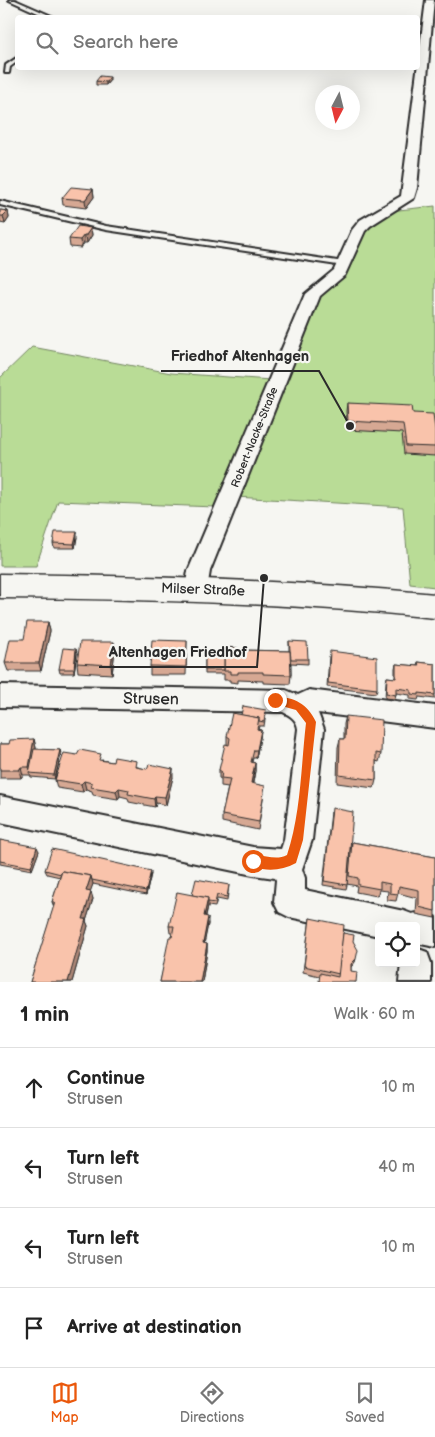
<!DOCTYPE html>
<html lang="en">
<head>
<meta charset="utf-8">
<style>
  :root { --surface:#fff; --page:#f2f2f2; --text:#222; --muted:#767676; --line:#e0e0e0; --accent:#ea580c }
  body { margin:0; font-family:"Balsamiq Sans",sans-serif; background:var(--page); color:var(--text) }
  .controls { position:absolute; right:15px; bottom:15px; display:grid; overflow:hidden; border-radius:5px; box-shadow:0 5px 20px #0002 }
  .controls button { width:45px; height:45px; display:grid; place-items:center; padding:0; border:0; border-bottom:1px solid var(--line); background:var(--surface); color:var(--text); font:25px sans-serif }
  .compass { position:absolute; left:315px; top:85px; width:45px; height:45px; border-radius:50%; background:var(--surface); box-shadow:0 5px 20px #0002; rotate:187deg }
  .stop { position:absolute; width:15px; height:15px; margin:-11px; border:4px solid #ea580c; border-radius:50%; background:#fff }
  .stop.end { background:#ea580c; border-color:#fff; box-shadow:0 1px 5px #0008 }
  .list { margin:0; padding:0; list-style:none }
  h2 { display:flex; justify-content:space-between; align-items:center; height:65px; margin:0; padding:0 20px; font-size:21px }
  h2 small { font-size:16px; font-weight:400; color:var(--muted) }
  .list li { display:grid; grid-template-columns:32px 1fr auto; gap:15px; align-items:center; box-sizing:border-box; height:80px; padding:0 20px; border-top:1px solid var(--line) }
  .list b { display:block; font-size:19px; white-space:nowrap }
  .list p { margin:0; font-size:16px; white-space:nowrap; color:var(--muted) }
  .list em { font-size:16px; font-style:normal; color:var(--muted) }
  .icon { flex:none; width:28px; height:28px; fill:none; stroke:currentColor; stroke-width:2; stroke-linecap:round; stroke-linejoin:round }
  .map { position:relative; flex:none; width:435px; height:982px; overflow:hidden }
  .search { position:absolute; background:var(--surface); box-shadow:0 5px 20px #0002; left:15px; right:15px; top:15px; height:55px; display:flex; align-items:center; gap:12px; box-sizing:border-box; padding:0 18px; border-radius:5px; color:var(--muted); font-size:19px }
  .sheet { height:385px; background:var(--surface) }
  nav { display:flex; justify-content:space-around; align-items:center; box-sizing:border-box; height:70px; border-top:1px solid var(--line); background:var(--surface); font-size:14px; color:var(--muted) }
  nav a { display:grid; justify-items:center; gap:2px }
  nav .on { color:var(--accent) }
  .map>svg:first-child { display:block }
</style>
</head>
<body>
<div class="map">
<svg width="435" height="982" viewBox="0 0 435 982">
  <rect width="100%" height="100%" fill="#f6f6f2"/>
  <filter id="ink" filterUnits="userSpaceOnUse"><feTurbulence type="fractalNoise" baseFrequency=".02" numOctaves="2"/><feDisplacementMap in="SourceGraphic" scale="10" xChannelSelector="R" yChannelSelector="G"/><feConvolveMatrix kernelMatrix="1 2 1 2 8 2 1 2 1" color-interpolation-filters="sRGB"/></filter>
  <g filter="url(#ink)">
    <g fill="#b9dc96" stroke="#728460">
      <polygon points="435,206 435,587 410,584 403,507 235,497 294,354 310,322 318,293 366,227 390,211"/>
      <polygon points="32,347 171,373 271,380 215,507 58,501 36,566 0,566 0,378"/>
    </g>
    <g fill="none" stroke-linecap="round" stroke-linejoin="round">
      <defs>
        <g id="service">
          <polygon points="9,0 15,0 56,18 49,18"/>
          <polygon points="18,57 18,61 10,67 9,73 5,73 6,65"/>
          <polygon points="0,201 106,226 344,262 348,264 344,266 106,230 0,205"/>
        </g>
        <g id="minor">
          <polygon points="426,0 434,0 417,188 414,198 370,226 365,231 345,275 320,296 210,571 207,589 204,595 196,598 188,595 185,589 188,571 305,294 334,270 352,230 360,220 401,196"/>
          <path d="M0 685 286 690 298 695 309 690 435 706V728L318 713 324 729 312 840 302 869 305 878V890L404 911 412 914 416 913 435 917V947L416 943V926H379V936L289 917 279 912 274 902 276 880 275 878 253 875 0 822V796L253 847 281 849 284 840 298 729C297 720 291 716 283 712L0 707Z"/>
          <polygon points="416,948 427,952 431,963 431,982 399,982 401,963 416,963"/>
        </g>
        <path id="secondary" d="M0 574C145 576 290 580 435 594V618C290 603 145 599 0 598Z"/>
      </defs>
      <use href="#service" stroke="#2b2b2b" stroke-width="4"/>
      <use href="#minor" stroke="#2b2b2b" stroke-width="4"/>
      <use href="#secondary" stroke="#2b2b2b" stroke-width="3"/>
      <use href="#service" fill="#f6f6f2" fill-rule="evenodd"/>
      <use href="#minor" fill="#f6f6f2" fill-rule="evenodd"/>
      <use href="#secondary" fill="#f6f6f2" fill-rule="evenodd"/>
    </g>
    <g fill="#d6a893" stroke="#2b2b2b">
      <polygon points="110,80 106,85 96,85 96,81"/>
      <polygon points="93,189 94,197 86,208 63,205 62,198"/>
      <polygon points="0,210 8,211 9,218 5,224 0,223"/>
      <polygon points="91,228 92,235 87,243 84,243 81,248 70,247 69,239"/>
      <polygon points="347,403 413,413 435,430 435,456 404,454 402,433 347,430 346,411"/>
      <polygon points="77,537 75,548 54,548 53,543"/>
      <polygon points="48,622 50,631 41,671 8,671 5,663"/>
      <polygon points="187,641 186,675 150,675 150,666"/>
      <polygon points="289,641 308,659 308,664 291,663 291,675 290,684 263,683 263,681 238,680 238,683 230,682 230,680 224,680 224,674 205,674 205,651 224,652 238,650 289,651"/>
      <polygon points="114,642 115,650 112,674 78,672 77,663"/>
      <polygon points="76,649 77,653 74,673 60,673 59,669"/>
      <polygon points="329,656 377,689 376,693 327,687"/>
      <polygon points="418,662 435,664 435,699 419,697 418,700 410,699 410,695 396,693 395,699 385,698 386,682 387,677 395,678 395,668 396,664 417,666"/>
      <polygon points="266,714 264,726 259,726 258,730 261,730 260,738 256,758 253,758 252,762 255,763 255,771 253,783 264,793 258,830 222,822 222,815 228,787 221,786 221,779 219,778 219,770 228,745 227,744 227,736 241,715"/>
      <polygon points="346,716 381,754 379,762 376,761 376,780 374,788 337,783 338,747 340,739 344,739 344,724"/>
      <polygon points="34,739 36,748 36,750 60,750 61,754 55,779 31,777 30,775 23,775 21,778 0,778 0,744 9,744"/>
      <polygon points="102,760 138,767 173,777 166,805 156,803 155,807 129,802 128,798 120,796 118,799 93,795 92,791 86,789 83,792 57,788 55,780"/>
      <polygon points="331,812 347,885 346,889 323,885"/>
      <polygon points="0,840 39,851 32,870 0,864"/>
      <polygon points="352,842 435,857 435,918 416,914 417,898 398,893 396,901 387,900 388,891 379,890 377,896 356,892 357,886 347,884 350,850"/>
      <polygon points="45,870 151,874 146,895 93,884 90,891 93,899 86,921 88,926 72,982 30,982 54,907 52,902 60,877 47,874"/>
      <polygon points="229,885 227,901 217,899 215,907 208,906 206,916 208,924 204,943 207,944 207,951 202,982 160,982 172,933 170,933 169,926 192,895"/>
      <polygon points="310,918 343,933 353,941 355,962 351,967 351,971 356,982 319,976 303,972"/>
    </g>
    <g fill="#ae8878" stroke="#2b2b2b">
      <polygon points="110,77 110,80 106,85 106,82"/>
      <polygon points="93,189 94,197 86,208 85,200"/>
      <polygon points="8,211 9,218 5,224 3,216"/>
      <polygon points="91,228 92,235 87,243 86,235"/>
      <polygon points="84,235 84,243 81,248 80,240"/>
      <polygon points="77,532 77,537 75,548 74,544"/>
      <polygon points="48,622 50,631 41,671 39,663"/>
      <polygon points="114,642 115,650 112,674 111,665"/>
      <polygon points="76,649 77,653 74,673 74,669"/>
      <polygon points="261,730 260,738 256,758 257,750"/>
      <polygon points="34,739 36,748 31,773 29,767"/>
      <polygon points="60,750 61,754 55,779 54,775"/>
      <polygon points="255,763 255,771 251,791 251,783"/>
      <polygon points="21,767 23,775 21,778 19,770"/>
      <polygon points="173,769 173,777 166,805 165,797"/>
      <polygon points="84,781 86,789 83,792 81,784"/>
      <polygon points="119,788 120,796 118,799 116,791"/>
      <polygon points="155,796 156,803 155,807 154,799"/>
      <polygon points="37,847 39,851 32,870 31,867"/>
      <polygon points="151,871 151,874 146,895 146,891"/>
      <polygon points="91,876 93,884 88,898 86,891"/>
      <polygon points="91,892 93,899 86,921 88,926 72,982 68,982 83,919"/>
      <polygon points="208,898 208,906 204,923 204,916"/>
      <polygon points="208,917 208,924 203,950 203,943"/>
      <polygon points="207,944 207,951 202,982 200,982"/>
      <polygon points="356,959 355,962 350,968 351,964"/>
    </g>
    <g fill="#f9c3ab" stroke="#2b2b2b">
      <polygon points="100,76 110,77 106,82 96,81"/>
      <polygon points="71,187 93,189 85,200 62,198"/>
      <polygon points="0,210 8,211 3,216 0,216"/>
      <polygon points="78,226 91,228 86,235 84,235 80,240 69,239"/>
      <polygon points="347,403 412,406 413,413 433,414 435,430 435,447 406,446 403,424 348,421"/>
      <polygon points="55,532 77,532 74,544 53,543"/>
      <polygon points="27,622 48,622 39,663 5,663 10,639 24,639"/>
      <polygon points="152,640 187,641 186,667 150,666"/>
      <polygon points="289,641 307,642 308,659 291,659"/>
      <polygon points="80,642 114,642 111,665 77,663"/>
      <polygon points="224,647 238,648 238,650 290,651 291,675 263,674 263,672 238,672 238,674 230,674 230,671 224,671"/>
      <polygon points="63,648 76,649 74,669 59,669"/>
      <polygon points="205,651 224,652 224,670 205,670"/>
      <polygon points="330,651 377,657 377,689 328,683"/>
      <polygon points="418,662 435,664 435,695 419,693 419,695 411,694 411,690 396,688 396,695 386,693 387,677 396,678 396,664 419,666"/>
      <polygon points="243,706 266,710 264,722 259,721 259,718 241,715"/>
      <polygon points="232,713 259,718 257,729 261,730 257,750 254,750 251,762 255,763 251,783 265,786 259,822 222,815 230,779 221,778 222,772 219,770 225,744 229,745 230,738 227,736"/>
      <polygon points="346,716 382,720 381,754 376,753 376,780 339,775 340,739 345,739"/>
      <polygon points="34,739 29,767 21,767 19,770 0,770 0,744 9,744 10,740"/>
      <polygon points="34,749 60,750 54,775 29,773"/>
      <polygon points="80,750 101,754 99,760 113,762 114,757 137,761 136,767 147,769 149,764 173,769 165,797 155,796 154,799 128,794 129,790 119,788 116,791 91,787 92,783 84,781 81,784 55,780 64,753 77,755"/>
      <polygon points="332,808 353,812 347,885 324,881"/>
      <polygon points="0,840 37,847 31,867 0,861"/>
      <polygon points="352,842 435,857 435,911 419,907 419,890 399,886 398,894 390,893 390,884 380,882 380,889 358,885 358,878 349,876"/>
      <polygon points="52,849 151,871 146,891 92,880 91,876 62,871 61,874 45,870"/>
      <polygon points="62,871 91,876 86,891 91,892 83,919 86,919 68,982 30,982 55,902 52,902"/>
      <polygon points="196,879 229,885 227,897 217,895 215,903 208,902 208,898 192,895"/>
      <polygon points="177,892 208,898 204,916 208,917 203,943 207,944 200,982 160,982 169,937 172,937 174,926 169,926"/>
      <polygon points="310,918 344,925 339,974 304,966"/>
      <polygon points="343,933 354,935 353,941 358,950 356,959 351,964 351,971 357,972 356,982 319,982 320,973 338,977"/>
    </g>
  </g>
  <path fill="#ea580c" d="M275 696C295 698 307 703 316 722L303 840 296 863C281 871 265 872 249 865L247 861 249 857C261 852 274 862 287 855 301 813 301 766 306 723L296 710 271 703V697Z"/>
  <g text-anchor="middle" stroke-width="4.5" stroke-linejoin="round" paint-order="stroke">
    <g font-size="11" fill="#2b2b2b" stroke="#f6f6f2">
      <text transform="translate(254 437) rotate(-68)" y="4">Robert-Nacke-Straße</text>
    </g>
    <g font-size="14" fill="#2b2b2b" stroke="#f6f6f2">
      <text transform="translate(203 589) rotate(2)" y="5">Milser Straße</text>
    </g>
    <g font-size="16" fill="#2b2b2b" stroke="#f6f6f2">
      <text transform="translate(151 698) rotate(1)" y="6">Strusen</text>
    </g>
  </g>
  <path fill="none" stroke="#2b2b2b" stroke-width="2" d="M350 426L319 371H161M264 578L257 667H99"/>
  <g fill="#2b2b2b" stroke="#f6f6f2" stroke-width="2">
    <circle cx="350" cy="426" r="5"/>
    <circle cx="264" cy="578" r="5"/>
  </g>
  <g font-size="15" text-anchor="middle" font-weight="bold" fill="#2b2b2b" stroke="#f6f6f2" stroke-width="4.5" stroke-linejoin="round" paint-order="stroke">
    <text x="240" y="361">Friedhof Altenhagen</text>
    <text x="178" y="657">Altenhagen Friedhof</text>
  </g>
</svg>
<div class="controls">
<button><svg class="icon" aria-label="locate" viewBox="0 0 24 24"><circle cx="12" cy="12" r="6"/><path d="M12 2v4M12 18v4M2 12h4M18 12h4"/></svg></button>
</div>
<svg class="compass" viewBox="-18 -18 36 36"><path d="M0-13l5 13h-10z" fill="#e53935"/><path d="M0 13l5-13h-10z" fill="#767676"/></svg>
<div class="stop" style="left:253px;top:861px"></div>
<div class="stop end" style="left:275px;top:700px"></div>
<div class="search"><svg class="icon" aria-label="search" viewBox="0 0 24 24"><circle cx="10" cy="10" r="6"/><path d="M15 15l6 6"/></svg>Search here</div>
</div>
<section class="sheet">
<h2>1 min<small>Walk · 60 m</small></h2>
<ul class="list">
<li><svg class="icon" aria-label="ahead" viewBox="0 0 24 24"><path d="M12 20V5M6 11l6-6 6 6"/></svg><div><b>Continue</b><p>Strusen</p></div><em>10 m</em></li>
<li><svg class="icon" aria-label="left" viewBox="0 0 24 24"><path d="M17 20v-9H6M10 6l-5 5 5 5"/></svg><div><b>Turn left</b><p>Strusen</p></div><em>40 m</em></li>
<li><svg class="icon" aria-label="left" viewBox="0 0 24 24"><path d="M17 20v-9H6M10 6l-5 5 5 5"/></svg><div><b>Turn left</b><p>Strusen</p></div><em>10 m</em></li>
<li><svg class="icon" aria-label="arrive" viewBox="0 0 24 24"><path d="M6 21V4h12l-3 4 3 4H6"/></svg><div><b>Arrive at destination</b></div></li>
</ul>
</section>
<nav>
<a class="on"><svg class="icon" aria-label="map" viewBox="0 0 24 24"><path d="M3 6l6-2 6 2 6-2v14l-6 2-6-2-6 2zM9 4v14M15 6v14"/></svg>Map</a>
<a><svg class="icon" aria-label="directions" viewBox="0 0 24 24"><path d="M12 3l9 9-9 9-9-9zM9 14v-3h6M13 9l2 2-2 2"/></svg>Directions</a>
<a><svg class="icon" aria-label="saved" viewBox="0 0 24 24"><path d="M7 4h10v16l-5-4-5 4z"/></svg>Saved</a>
</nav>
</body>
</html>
